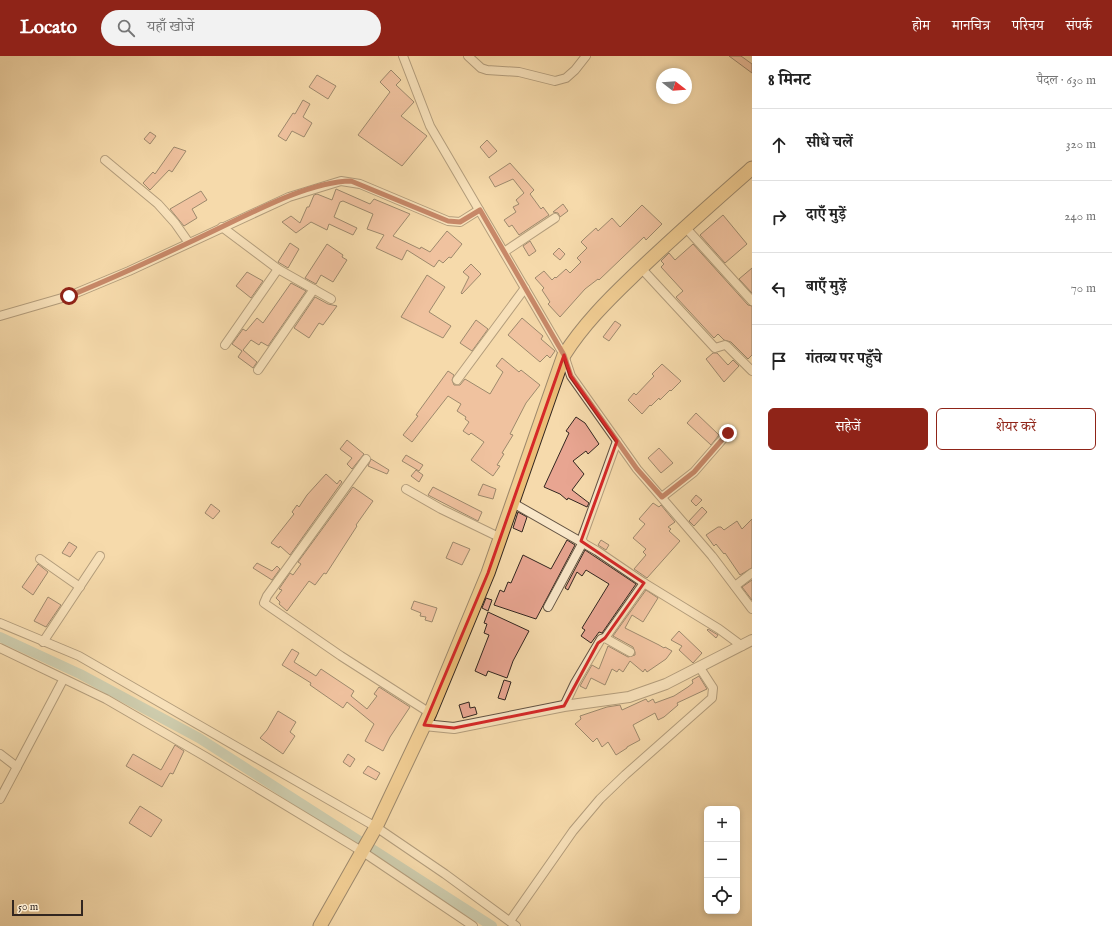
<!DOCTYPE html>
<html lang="hi">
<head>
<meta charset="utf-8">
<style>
  :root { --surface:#fff; --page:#f2f2f2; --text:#222; --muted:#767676; --line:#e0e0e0; --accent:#8f2418 }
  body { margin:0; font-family:"IM FELL English","Noto Serif Devanagari",serif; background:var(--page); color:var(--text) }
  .controls { position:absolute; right:12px; bottom:12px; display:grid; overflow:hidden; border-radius:6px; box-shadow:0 2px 6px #0003 }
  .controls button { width:36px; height:36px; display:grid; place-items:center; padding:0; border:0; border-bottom:1px solid var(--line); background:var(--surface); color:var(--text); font:20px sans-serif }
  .compass { position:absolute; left:656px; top:12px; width:36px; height:36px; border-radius:50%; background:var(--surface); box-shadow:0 2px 6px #0003; rotate:107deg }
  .scale { position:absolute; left:12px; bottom:10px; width:71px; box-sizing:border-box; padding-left:4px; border:2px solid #322620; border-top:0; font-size:11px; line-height:14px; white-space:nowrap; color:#322620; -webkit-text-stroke:3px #f9e7c9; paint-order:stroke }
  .stop { position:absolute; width:12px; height:12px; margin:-9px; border:3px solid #8f2418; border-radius:50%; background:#fff }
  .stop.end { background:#8f2418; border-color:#fff; box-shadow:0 1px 4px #0008 }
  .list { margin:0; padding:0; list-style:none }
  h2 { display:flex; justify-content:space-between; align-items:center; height:52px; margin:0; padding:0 16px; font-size:17px }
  h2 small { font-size:13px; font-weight:400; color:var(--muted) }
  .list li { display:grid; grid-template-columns:26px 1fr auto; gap:12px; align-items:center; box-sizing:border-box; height:72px; padding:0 16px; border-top:1px solid var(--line) }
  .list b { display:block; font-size:15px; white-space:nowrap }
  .list em { font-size:13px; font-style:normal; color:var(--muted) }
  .actions { display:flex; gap:8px; padding:12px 16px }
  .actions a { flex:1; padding:9px 0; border:1px solid var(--accent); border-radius:6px; text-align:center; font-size:14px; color:var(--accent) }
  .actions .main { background:var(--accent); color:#fff }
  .icon { flex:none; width:22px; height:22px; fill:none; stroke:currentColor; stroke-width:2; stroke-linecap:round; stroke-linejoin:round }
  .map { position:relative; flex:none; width:752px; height:870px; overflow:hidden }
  header { display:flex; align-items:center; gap:24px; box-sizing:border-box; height:56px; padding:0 20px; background:var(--accent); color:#fff }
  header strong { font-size:19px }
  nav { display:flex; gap:22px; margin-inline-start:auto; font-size:14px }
  .search { width:280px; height:36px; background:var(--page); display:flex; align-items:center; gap:10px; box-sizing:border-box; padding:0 14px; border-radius:22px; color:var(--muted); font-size:15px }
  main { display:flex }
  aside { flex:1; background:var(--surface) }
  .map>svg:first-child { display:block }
</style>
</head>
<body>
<header>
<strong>Locato</strong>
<div class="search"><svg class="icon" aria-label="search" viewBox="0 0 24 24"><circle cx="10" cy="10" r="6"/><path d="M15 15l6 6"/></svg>यहाँ खोजें</div>
<nav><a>होम</a><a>मानचित्र</a><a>परिचय</a><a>संपर्क</a></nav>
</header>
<main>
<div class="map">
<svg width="752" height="870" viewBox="0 0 752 870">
  <rect width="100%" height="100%" fill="#f6daac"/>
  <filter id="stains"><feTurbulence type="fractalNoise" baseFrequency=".005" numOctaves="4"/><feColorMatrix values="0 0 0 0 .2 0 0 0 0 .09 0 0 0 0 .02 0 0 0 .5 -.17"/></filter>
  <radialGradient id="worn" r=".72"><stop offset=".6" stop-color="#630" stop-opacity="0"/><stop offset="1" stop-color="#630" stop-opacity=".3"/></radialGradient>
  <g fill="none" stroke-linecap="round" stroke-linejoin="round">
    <polyline stroke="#9dbaaf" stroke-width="10" points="0,581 80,618 199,682 492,870"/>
  </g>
  <g fill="#e8a591" stroke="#322620">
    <polygon points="729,0 741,0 752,8 752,17"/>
    <polygon points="391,14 401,24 396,29 414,46 401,60 427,80 402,110 358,79 390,36 380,26"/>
    <polygon points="317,19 336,30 328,43 309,31"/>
    <polygon points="303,44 310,48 303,61 312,67 304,81 292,75 286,85 278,80 293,57 295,58"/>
    <polygon points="150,76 156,80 150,88 144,83"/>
    <polygon points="487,84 497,95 489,102 480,91"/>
    <polygon points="174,91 186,95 172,116 169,114 150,134 143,127 153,116 155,118"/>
    <polygon points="510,107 534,134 530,138 541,153 543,151 549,159 519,179 512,169 509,171 504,164 516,156 513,151 519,148 516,144 524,137 513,123 495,131 489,121"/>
    <polygon points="336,133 370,148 374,143 410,158 393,180 420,193 421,191 430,196 447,175 462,188 451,202 449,201 443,207 439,204 434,211 407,194 402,204 376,192 384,179 367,173 373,158 343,145 340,146 334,161 357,172 353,179 329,168 327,174 311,166 296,177 282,166 291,160 300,167 307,151 309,151 314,139 317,138 332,144"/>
    <polygon points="201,135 207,144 192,153 197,162 184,170 170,153"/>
    <polygon points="563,148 568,155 560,161 558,157 553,156"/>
    <polygon points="642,149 662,168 646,184 644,181 599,224 598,223 585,233 560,261 548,248 550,246 542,234 544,232 535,222 544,215 552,224 555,221 556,222 566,213 570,217 581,206 577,202 587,192 581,186 585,182 596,172 598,175 612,162 620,171"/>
    <polygon points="723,159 747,188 725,207 700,179"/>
    <polygon points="530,185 536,195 529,200 523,190"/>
    <polygon points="290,187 299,193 288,212 278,206"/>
    <polygon points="327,188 343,199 342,201 347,204 333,226 321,219 316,228 305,222"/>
    <polygon points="693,188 748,249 752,250 752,299 748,303 731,286 724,284 718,278 714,282 676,241 683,235 661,211 664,208 661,205 669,197 675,204"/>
    <polygon points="559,192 565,198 560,204 553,198"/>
    <polygon points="471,208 481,218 462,238 461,237 469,221 463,216"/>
    <polygon points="752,212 752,237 739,223"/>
    <polygon points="247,216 263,225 251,242 236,230"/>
    <polygon points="427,219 445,231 429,256 451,270 443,282 401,261"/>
    <polygon points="291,227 306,235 268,290 261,286 259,289 251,284 243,294 257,306 253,312 238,301 242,295 232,288 243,273 246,275 257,262 263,267"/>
    <polygon points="315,241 328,248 337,250 323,269 319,267 309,282 294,272"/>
    <polygon points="522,262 543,280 541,283 555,295 550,302 547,299 540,306 508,279"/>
    <polygon points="476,264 488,273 472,295 460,287"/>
    <polygon points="615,265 621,269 609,285 603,281"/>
    <polygon points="713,297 717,297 728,309 733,304 739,310 724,326 706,303"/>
    <polygon points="502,302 519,316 521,314 540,329 526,347 510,378 513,379 502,397 504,398 497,409 500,410 493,420 471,404 484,386 471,377 469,379 463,375 469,366 465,363 466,361 457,355 461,348 448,340 412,386 403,379 418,360 416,359 448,315 454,319 452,324 454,329 460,329 465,323 490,338 503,316 496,310"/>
    <polygon points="662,308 681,325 671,335 670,334 660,344 659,342 651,350 650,349 642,358 628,344 634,337 636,339 654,320 652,318"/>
    <polygon points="696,357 719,379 711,389 687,367"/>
    <polygon points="576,361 585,367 599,388 588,398 586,395 573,405 584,418 572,434 589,447 587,451 568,442 567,444 560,438 544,431 569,377 566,375"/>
    <polygon points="347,384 364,398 352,413 347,408 352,402 340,393"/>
    <polygon points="659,392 673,407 661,417 648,402"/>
    <polygon points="406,399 423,409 419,415 402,405"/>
    <polygon points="371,403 389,414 387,418 368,410"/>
    <polygon points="416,414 423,419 419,426 411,420"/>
    <polygon points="326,418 337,428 340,424 342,426 290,499 280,490 279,492 271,487 294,458 292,456 297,449 299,451 307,439"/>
    <polygon points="483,428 496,433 493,443 478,439"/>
    <polygon points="353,431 373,445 356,469 357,470 326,518 324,517 315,529 309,525 287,555 279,548 280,546 276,542 282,534 279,533 290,517 293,519 301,508 298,506"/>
    <polygon points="433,431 482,456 478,465 428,439"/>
    <polygon points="696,439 702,444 696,450 691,445"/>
    <polygon points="653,447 659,451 661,449 675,466 668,471 671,473 669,475 680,485 647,522 634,513 646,499 643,496 646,493 633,482 645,468 639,463"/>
    <polygon points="211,448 220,455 213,463 205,457"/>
    <polygon points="702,451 707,456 694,470 689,465"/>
    <polygon points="518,456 527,461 522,476 513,472"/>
    <polygon points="752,463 752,512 740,519 725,497 724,498 716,488 714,490 706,479 718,471 721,471 724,474 737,465 742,473"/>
    <polygon points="567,484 575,489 536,563 494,549 500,534 504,536 508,526 511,527 523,499 551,513"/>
    <polygon points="601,484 609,489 606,494 598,489"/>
    <polygon points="69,486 77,491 70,501 62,497"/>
    <polygon points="453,486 470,493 462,509 446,502"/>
    <polygon points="585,494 636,528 602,577 599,576 591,587 581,580 585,574 582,572 609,528 586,514 582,520 577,516 568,534 565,532"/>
    <polygon points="257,507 272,515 277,510 280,513 272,524 253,512"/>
    <polygon points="38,508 48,516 33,539 22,531"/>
    <polygon points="752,524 752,544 742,531"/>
    <polygon points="646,534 658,542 643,566 632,559 625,572 659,589 664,592 665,591 672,595 666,603 647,616 645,613 643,616 630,605 623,616 619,613 617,616 612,613 605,629 591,622 586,633 580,630 592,609 599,613 608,590 628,601 635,599 635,596 633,591 613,580"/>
    <polygon points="48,541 61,549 46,571 34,565"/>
    <polygon points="486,542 492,544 488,555 482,552"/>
    <polygon points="414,545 437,552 432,566 425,564 426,561 420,560 421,557 411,553"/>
    <polygon points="488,556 529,575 513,605 507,622 488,615 486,620 475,615 489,579 484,577 487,568 484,567"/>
    <polygon points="708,573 718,579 716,582 707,574"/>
    <polygon points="679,575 702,597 693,607 679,594 682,590 671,584"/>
    <polygon points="292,593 299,597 294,606 316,620 321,613 354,635 351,640 367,653 377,640 374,638 379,631 410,651 390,681 383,695 365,685 374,668 347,646 343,652 310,629 311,627 282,609"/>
    <polygon points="699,620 707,633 677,647 678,649 664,661 658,664 655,657 633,669 640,684 627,691 627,692 616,699 608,686 602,691 597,682 593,686 575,668 581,663 580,660 607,651 620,649 622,654 646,643 648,646 653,643 655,647 674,640 688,631 693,627 692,624"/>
    <polygon points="504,624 511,626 505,644 498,642"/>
    <polygon points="469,646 470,652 475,651 477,658 463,662 459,649"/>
    <polygon points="278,655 296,666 290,676 295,680 283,698 260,682 267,674"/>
    <polygon points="175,689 184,695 173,718 170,717 162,731 126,710 133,698 161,714"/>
    <polygon points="348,698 355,703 350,711 343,706"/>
    <polygon points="368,710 380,717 376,724 363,717"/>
    <polygon points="140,750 162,764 151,781 129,767"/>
  </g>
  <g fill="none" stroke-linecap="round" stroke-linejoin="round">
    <defs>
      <g id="minor">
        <polyline points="403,0 430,70 564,299 571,320 637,413 712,500 752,553"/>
        <polyline points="468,0 481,12 487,14 519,16 555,25 566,22 575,14 586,0"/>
        <polyline points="105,104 158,148 175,167 189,187"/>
        <polyline points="222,171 278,213 331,243"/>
        <polyline points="685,171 752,245"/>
        <polyline points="504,196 555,162"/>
        <polyline points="641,212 715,292 725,289 727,290 752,315"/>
        <polyline points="0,260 69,240 129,215 289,141 341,125 360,128 448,165 460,166 479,154"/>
        <polyline points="225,289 278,213"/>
        <polyline points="258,314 314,233"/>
        <polyline points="457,324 525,232"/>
        <polyline points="366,403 267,540 264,547 341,600 430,657"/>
        <polyline points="406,433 441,453 501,482"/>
        <polyline points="662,441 694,416 728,377"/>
        <polyline points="513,447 597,495 644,527 719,573 742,590"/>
        <polyline points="581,485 617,385"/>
        <polyline points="40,503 80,531"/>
        <polyline points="735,530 752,517"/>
        <polyline points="548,551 583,486"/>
        <polyline points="0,567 79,600 376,771 445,818 516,870"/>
        <polyline points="605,582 644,527"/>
        <polyline points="43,586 100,500"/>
        <polyline points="0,592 106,643 206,701 363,796 473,870"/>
        <polyline points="564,650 575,627 601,583 605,582 630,596"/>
        <polyline points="0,698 17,711 63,624"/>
        <polyline points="0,743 17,711"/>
        <polyline points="510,865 573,775 600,743 625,719 712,642 713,632 700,612"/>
      </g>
      <polyline id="tertiary" points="424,669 454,672 564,650 629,641 666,628 752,584"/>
      <path id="primary" d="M320 870 376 771 430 657 488 517 564 299C583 269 607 245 632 221 671 183 711 148 752 112"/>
    </defs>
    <use href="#minor" stroke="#635343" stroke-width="10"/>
    <use href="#tertiary" stroke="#635343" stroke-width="12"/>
    <use href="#primary" stroke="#322620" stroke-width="15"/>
    <use href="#minor" stroke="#f9e7c9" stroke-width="8"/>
    <use href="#tertiary" stroke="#f9e7c9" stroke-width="10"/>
    <use href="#primary" stroke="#ebbd76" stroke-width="13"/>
  </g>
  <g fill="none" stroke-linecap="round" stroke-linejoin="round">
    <path stroke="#8f2418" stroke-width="5" d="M69 240C116 221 161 200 207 178 248 159 306 126 351 125L448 165 460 166 480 154 564 299 571 320 637 413 662 441 694 416 728 377"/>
  </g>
  <path d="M0 0H752V870H0ZM564 299 571 320 617 385 581 485 644 527 605 582 598 587 564 650 454 672 424 669 488 517Z" fill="#f6daac" fill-opacity=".55" fill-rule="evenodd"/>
  <path fill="none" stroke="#d62828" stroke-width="3" stroke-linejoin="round" d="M564 299 571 320 617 385 581 485 644 527 605 582 598 587 564 650 454 672 424 669 488 517Z"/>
  <rect width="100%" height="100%" filter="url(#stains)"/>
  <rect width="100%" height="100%" fill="url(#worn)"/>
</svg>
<div class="controls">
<button>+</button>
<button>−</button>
<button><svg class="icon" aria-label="locate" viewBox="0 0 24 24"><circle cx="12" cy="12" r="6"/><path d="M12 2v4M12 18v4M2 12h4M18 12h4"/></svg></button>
</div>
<svg class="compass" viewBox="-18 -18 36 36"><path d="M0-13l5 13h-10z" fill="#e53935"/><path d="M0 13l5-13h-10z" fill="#767676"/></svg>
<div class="scale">50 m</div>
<div class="stop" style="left:69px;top:240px"></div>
<div class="stop end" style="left:728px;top:377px"></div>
</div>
<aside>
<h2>8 मिनट<small>पैदल · 630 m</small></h2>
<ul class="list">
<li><svg class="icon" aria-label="ahead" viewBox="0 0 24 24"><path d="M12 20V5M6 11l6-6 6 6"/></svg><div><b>सीधे चलें</b></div><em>320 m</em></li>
<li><svg class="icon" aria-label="right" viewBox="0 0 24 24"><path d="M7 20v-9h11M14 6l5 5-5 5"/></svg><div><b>दाएँ मुड़ें</b></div><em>240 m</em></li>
<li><svg class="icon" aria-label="left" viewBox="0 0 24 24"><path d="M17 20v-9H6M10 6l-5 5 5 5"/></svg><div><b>बाएँ मुड़ें</b></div><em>70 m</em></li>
<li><svg class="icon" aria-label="arrive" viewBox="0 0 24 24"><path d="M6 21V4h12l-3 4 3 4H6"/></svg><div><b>गंतव्य पर पहुँचे</b></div></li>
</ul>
<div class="actions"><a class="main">सहेजें</a><a>शेयर करें</a></div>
</aside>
</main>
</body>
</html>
